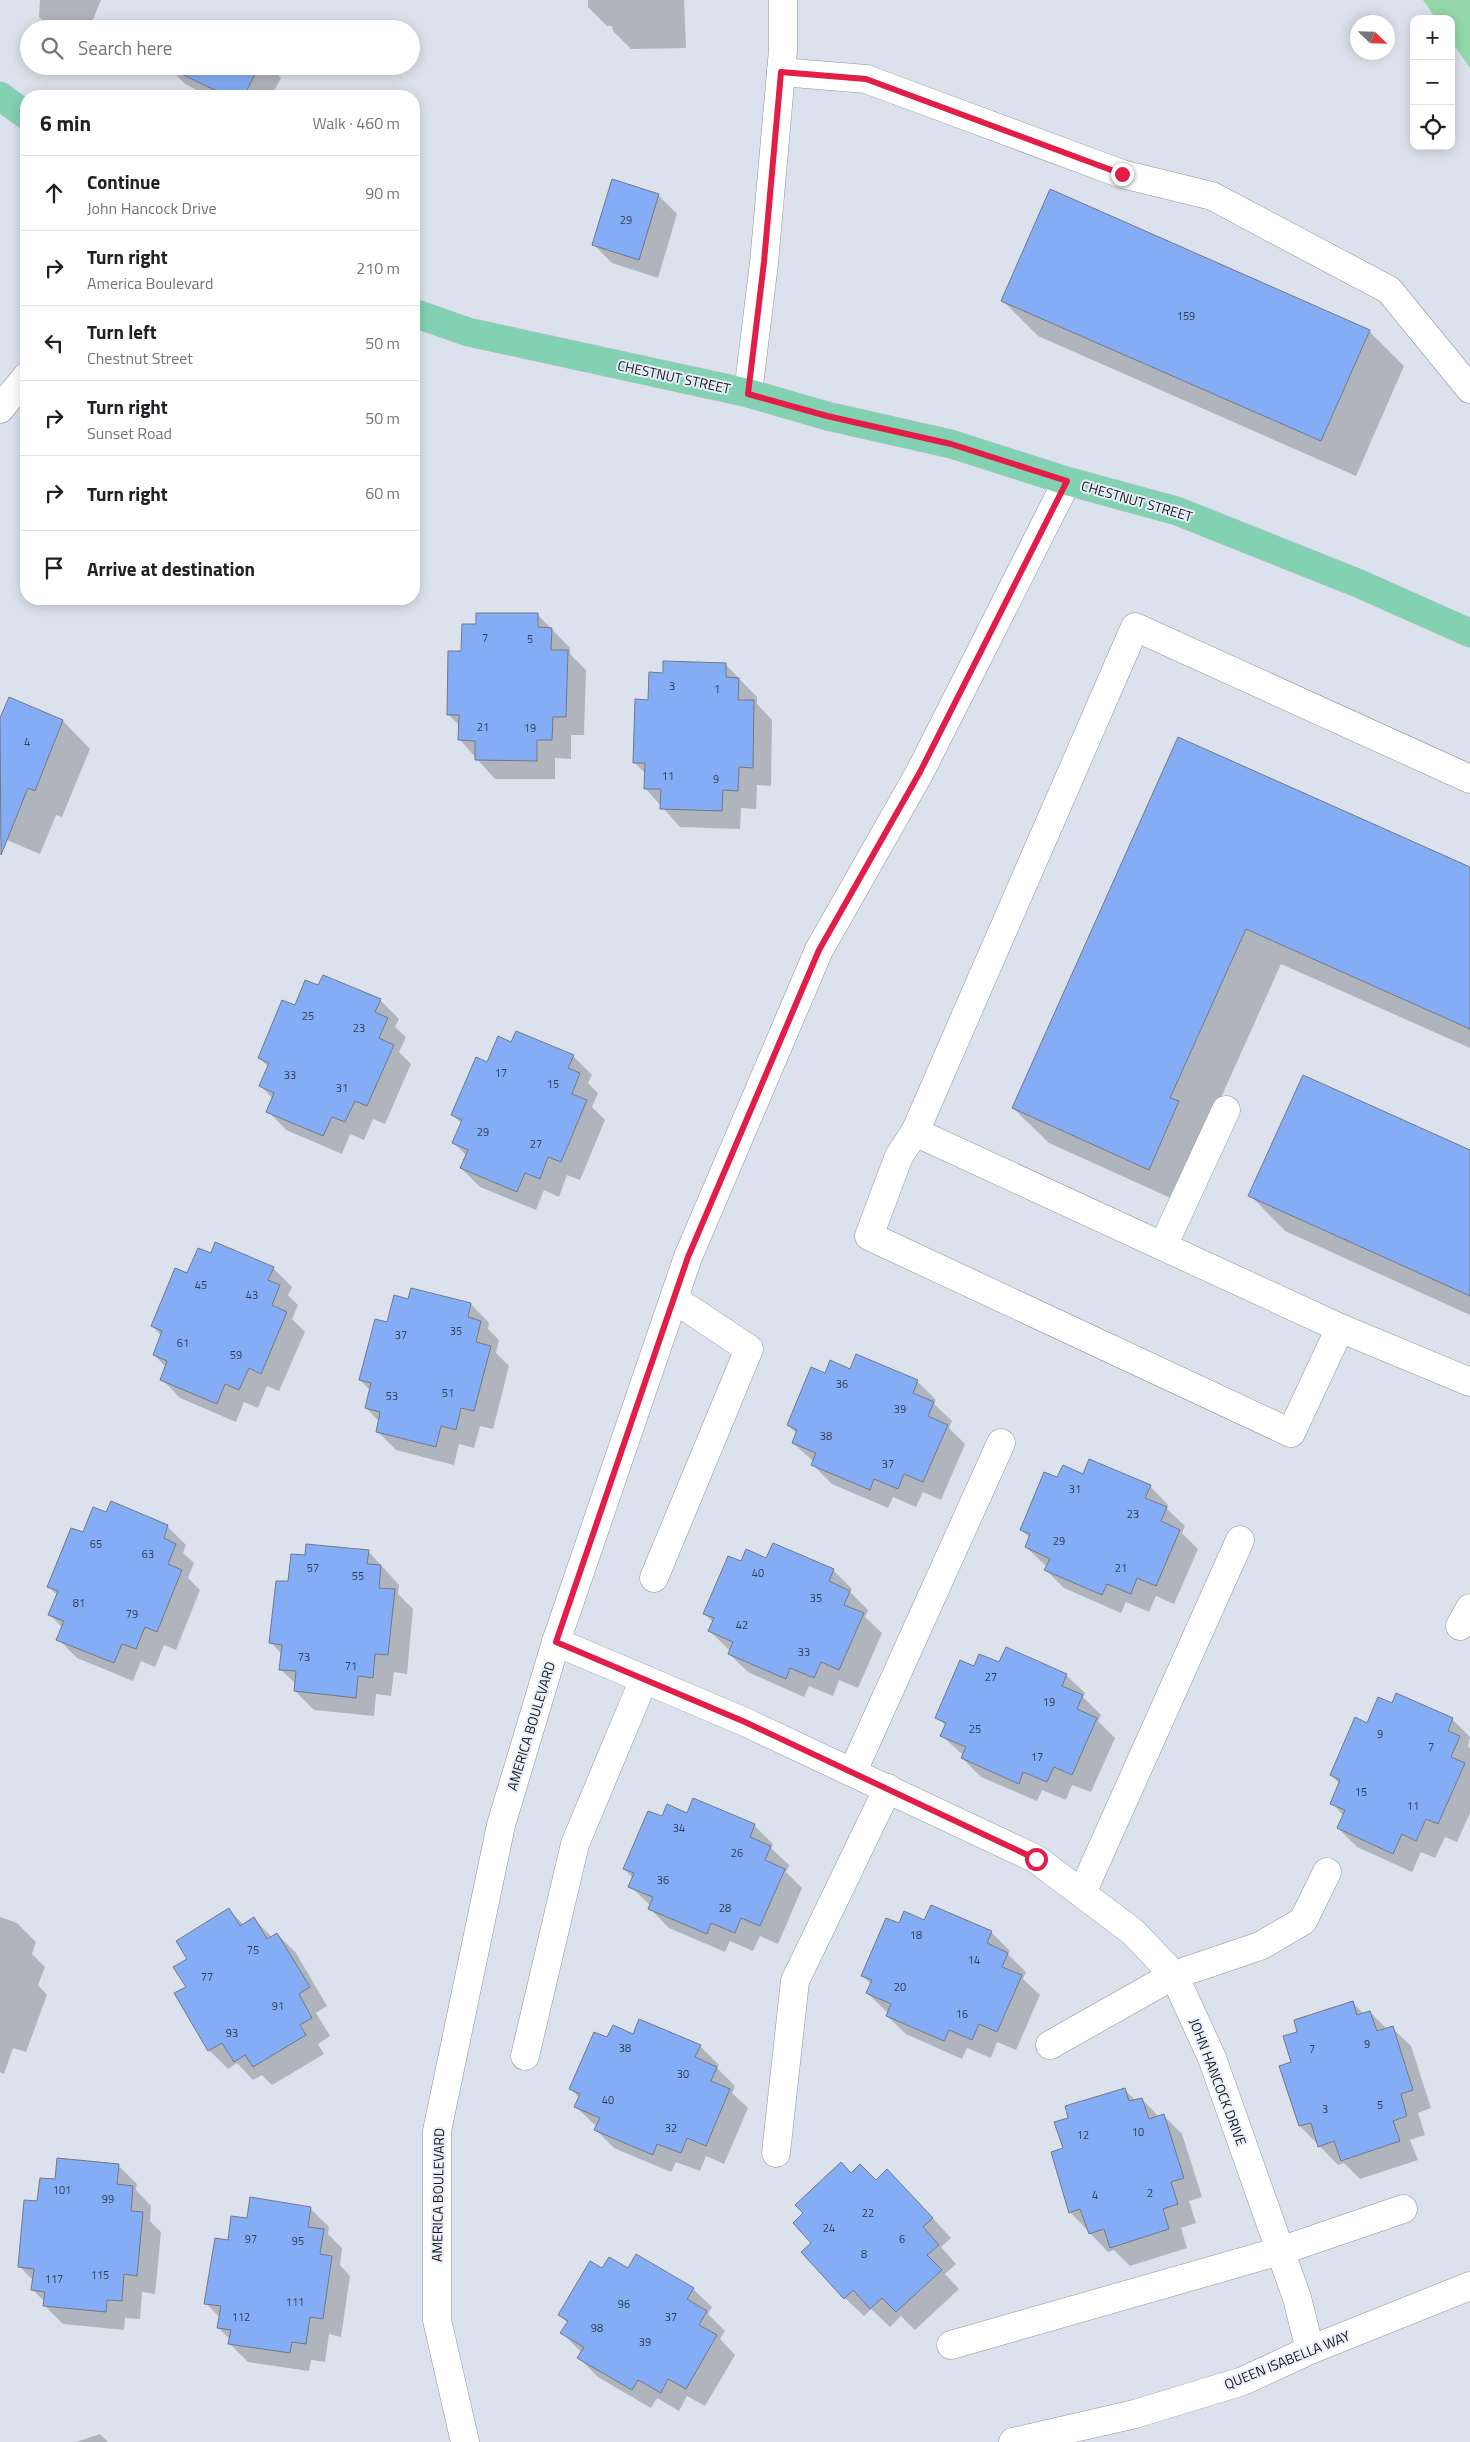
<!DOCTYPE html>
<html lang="en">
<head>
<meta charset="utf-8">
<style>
  :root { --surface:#fff; --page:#f6f6f6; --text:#202124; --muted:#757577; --line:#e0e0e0 }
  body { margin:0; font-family:"Titillium Web",sans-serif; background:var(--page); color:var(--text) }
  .controls { position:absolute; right:15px; top:15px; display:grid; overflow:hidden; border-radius:10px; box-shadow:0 2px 12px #0003 }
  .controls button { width:45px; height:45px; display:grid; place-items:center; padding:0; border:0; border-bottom:1px solid var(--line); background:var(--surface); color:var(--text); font:25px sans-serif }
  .compass { position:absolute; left:1350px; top:15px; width:45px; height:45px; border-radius:50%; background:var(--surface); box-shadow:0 2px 12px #0003; rotate:113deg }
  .stop { position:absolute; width:15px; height:15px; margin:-11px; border:4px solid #e11d48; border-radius:50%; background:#fff }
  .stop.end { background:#e11d48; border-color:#fff; box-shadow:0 1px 5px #0008 }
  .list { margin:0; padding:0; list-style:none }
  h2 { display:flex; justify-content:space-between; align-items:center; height:65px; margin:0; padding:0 20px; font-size:21px }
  h2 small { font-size:16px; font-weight:400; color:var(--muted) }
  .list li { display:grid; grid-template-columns:32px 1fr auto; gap:15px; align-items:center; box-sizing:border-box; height:75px; padding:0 20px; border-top:1px solid var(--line) }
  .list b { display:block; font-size:19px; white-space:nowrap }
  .list p { margin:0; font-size:16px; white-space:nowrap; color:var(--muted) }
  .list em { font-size:16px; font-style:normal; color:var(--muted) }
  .icon { flex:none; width:28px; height:28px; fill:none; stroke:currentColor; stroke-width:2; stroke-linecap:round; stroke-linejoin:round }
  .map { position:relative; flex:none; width:1470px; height:2442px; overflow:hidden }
  .search { position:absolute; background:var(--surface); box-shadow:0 2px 12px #0003; left:20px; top:20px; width:400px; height:55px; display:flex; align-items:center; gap:12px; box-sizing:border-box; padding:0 18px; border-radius:28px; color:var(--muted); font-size:19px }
  .panel { position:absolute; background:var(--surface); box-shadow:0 2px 12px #0003; left:20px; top:90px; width:400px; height:515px; border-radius:20px }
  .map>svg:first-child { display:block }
</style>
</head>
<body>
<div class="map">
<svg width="1470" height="2442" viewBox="0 0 1470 2442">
  <rect width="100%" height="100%" fill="#dce2ed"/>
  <polygon fill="#94d7a9" points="1423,0 1470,0 1470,68 1451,41 1451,19 1436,19"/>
  <g fill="#0003">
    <polygon points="40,0 101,0 89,29 51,29 39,17"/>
    <polygon points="588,0 684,0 686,48 631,49 613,31 612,26 607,26 588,7"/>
    <polygon points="167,66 269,66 281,78 271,96 209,96 185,84"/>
    <polygon points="613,181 659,196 677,214 658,278 612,263 593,244"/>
    <polygon points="1003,301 1369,331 1404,366 1356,476 1038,336"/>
    <polygon points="538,615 570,648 570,654 586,670 584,735 571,735 571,759 555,758 555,779 495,779 460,740 460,726 448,714 462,652 477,625"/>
    <polygon points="725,664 757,697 757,704 772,720 771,786 757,785 756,809 741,808 740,829 680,827 645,788 646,774 634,762 649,701 664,674"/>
    <polygon points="9,699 63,721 90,749 62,817 56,815 40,854 0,837 0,721"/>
    <polygon points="1178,738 1470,868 1470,1048 1281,964 1206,1131 1184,1204 1049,1143 1013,1108"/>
    <polygon points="319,987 380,1000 399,1019 395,1027 406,1037 399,1052 411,1064 385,1124 373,1119 364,1140 350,1134 342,1154 286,1130 268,1111 273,1099 261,1086 269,1067 259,1058 295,1006"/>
    <polygon points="512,1043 573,1056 592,1075 588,1083 598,1093 592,1107 605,1120 580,1180 567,1175 559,1197 544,1190 536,1210 480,1187 461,1168 467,1156 454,1143 462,1124 453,1115 488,1063"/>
    <polygon points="1470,1152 1470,1315 1285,1231 1250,1195"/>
    <polygon points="212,1255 273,1268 292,1287 288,1295 298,1305 292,1319 305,1332 279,1391 267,1386 258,1408 244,1402 236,1422 180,1398 162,1379 166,1367 154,1355 162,1336 152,1326 188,1275"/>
    <polygon points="412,1289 471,1304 489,1323 488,1329 499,1340 496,1353 509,1366 493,1429 480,1426 474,1448 459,1444 454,1465 396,1450 377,1431 379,1421 366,1408 370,1390 360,1380 388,1324 409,1301"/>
    <polygon points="851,1371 917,1381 936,1400 934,1404 952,1421 949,1428 965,1444 941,1500 923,1492 916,1507 893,1497 888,1508 832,1484 813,1465 814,1462 793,1443 797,1434 788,1425 825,1374"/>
    <polygon points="1084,1475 1150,1486 1168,1505 1167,1509 1185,1526 1182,1533 1198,1549 1174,1604 1156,1596 1149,1612 1126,1602 1121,1613 1064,1588 1046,1570 1047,1567 1026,1547 1030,1538 1021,1529 1058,1479"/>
    <polygon points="111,1503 168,1527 186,1545 183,1553 194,1563 188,1578 200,1590 176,1650 164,1645 155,1667 141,1661 133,1681 77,1658 58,1639 62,1627 50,1615 58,1596 48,1586 83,1534 107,1514"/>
    <polygon points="368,1551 399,1585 398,1594 413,1609 407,1674 394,1672 391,1696 376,1694 374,1716 314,1710 295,1691 296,1684 280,1669 282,1654 271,1643 289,1583 306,1557"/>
    <polygon points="767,1559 833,1570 852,1589 850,1592 868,1610 865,1617 882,1633 858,1688 839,1680 833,1696 809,1686 804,1697 748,1672 729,1654 730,1651 710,1631 713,1622 704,1613 741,1563"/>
    <polygon points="1000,1664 1066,1675 1085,1693 1083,1697 1101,1715 1098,1721 1115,1738 1091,1792 1072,1785 1066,1800 1042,1790 1037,1801 981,1777 962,1758 963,1755 942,1736 946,1726 937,1717 974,1667"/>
    <polygon points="1392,1705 1452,1719 1470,1737 1468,1746 1470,1749 1470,1813 1457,1842 1445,1837 1435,1858 1421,1852 1412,1872 1357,1847 1338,1828 1344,1816 1332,1803 1340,1784 1331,1775 1367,1724"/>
    <polygon points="688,1814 754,1825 773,1844 771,1848 789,1865 786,1872 802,1888 778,1944 760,1936 753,1951 730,1941 725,1952 669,1928 650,1909 651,1906 630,1886 633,1878 624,1869 662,1818"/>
    <polygon points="229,1910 244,1925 254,1919 272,1937 277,1934 296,1953 327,2006 316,2013 330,2036 318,2044 324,2054 272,2085 262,2075 253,2080 237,2063 228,2069 209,2050 176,1994 187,1988 189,1959"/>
    <polygon points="0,1917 17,1923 36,1942 32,1954 45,1967 38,1985 47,1995 26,2052 13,2048 4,2074 0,2072"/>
    <polygon points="925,1921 991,1932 1010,1951 1008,1954 1026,1972 1023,1979 1040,1995 1016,2050 997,2042 991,2058 967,2048 962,2059 906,2034 887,2016 888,2013 867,1993 871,1984 862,1975 900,1925"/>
    <polygon points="1353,2003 1364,2014 1370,2012 1387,2029 1392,2028 1411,2046 1431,2108 1418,2113 1425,2135 1410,2140 1418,2160 1360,2179 1344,2163 1338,2165 1300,2126 1293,2063 1298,2033"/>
    <polygon points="634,2035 700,2046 719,2065 717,2068 735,2086 732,2093 748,2108 724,2164 706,2156 700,2171 676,2162 671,2172 614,2148 596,2130 597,2127 576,2107 579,2098 571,2089 607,2039"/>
    <polygon points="1125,2090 1136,2101 1142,2099 1159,2117 1164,2116 1182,2134 1202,2197 1189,2201 1196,2223 1181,2228 1187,2248 1130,2266 1114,2250 1108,2252 1070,2212 1064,2149 1070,2119"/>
    <polygon points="118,2165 137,2184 136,2190 151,2206 150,2221 161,2232 155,2294 142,2292 140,2319 125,2318 124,2330 63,2324 45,2306 45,2302 33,2290 34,2281 19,2266 38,2202 56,2181"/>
    <polygon points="851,2174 906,2189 951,2238 941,2247 956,2264 945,2274 959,2289 915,2330 901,2316 890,2327 871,2309 864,2316 845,2298 813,2243"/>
    <polygon points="310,2208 329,2227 328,2234 342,2248 340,2265 350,2276 341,2337 329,2334 325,2362 311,2360 309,2371 248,2362 230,2344 230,2340 219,2328 220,2318 206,2303 229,2241 248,2220"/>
    <polygon points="628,2269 693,2289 712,2307 708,2314 725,2331 720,2339 735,2355 705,2406 687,2396 679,2411 657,2398 651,2408 598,2377 579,2358 582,2353 562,2333 568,2323 559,2315 603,2270"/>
    <polygon points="100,2434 108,2442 76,2442"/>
  </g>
  <g fill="#84adf5" stroke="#737882">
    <polygon points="186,21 202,29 182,29"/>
    <polygon points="165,66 259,66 244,96 227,96"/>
    <polygon points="612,179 659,194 639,260 592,245"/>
    <polygon points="1050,189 1370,330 1321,441 1001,301"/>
    <polygon points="476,613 538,613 538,627 552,628 551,650 568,650 566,717 553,717 552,740 537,740 537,761 475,760 475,741 458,740 459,715 447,715 448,651 461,651 462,624 476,624"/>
    <polygon points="663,661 726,663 726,677 739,678 738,700 754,700 753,768 739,767 738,791 723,790 722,811 660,809 661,789 644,789 645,763 633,763 635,699 648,700 649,672 663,673"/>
    <polygon points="9,697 63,720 35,791 28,788 1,855 0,718"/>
    <polygon points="1178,737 1470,867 1470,1029 1246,929 1170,1098 1179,1101 1149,1170 1012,1108"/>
    <polygon points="323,975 381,999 375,1012 388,1018 379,1038 394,1045 367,1106 355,1101 345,1122 332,1117 323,1136 266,1112 274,1093 259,1086 269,1063 258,1058 282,1000 295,1005 305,980 318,985"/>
    <polygon points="516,1031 574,1055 568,1068 580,1073 572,1094 587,1100 561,1162 548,1157 540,1179 525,1173 517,1192 460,1168 468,1150 452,1143 462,1120 451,1115 476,1057 487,1062 498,1036 511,1042"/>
    <polygon points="1303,1075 1470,1150 1470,1296 1248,1196"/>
    <polygon points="215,1242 274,1267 268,1280 280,1285 272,1305 287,1312 261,1374 249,1368 239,1390 225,1384 217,1404 160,1380 167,1361 153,1355 162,1331 151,1326 175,1268 187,1273 198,1248 211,1253"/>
    <polygon points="411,1288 471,1303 468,1317 481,1321 476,1342 491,1346 474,1411 461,1408 456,1430 441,1426 436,1447 376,1432 380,1412 365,1408 371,1383 359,1380 375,1319 387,1322 394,1295 408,1299"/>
    <polygon points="856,1354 918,1380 913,1393 934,1402 928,1416 948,1425 923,1482 904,1474 898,1489 874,1479 870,1490 811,1465 816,1453 792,1443 797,1430 787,1425 811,1367 825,1373 830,1360 850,1369"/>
    <polygon points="1089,1459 1151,1485 1145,1498 1167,1507 1161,1521 1180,1530 1156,1586 1137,1578 1131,1594 1107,1584 1102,1595 1044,1570 1050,1559 1025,1547 1030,1534 1020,1530 1044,1472 1057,1477 1063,1465 1083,1474"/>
    <polygon points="111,1501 168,1525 164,1538 176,1544 168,1564 182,1570 157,1632 145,1627 136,1649 122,1644 114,1663 56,1640 64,1621 48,1615 58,1591 47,1587 71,1528 83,1532 93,1507 106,1512"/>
    <polygon points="773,1543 834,1569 829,1581 850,1591 844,1605 864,1613 839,1670 821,1662 814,1678 790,1668 786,1679 728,1654 733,1642 708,1631 714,1618 703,1614 728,1556 741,1561 746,1549 766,1558"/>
    <polygon points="306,1544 369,1550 367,1564 381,1565 379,1588 395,1589 388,1655 375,1654 373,1678 358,1676 356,1698 294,1691 296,1671 279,1670 282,1645 269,1643 276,1581 288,1581 291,1554 305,1555"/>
    <polygon points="1006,1647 1067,1674 1062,1686 1083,1695 1077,1709 1097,1718 1072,1775 1054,1767 1047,1782 1023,1772 1019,1784 961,1758 966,1747 940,1736 946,1723 935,1718 960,1660 974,1666 979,1654 999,1662"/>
    <polygon points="1396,1693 1453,1718 1448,1731 1460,1736 1451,1757 1465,1763 1438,1824 1426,1819 1416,1841 1402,1834 1393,1854 1337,1828 1345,1810 1330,1804 1340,1780 1330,1775 1355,1717 1367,1723 1378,1697 1392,1703"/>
    <polygon points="693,1798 755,1824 750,1837 771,1846 765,1860 785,1869 760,1926 741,1918 735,1933 711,1923 707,1934 648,1909 653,1897 628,1887 634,1873 623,1869 648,1811 662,1816 667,1804 687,1813"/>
    <polygon points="931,1905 992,1931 987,1943 1008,1953 1002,1967 1022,1975 997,2032 979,2024 972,2040 949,2030 944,2041 886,2016 891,2004 866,1993 872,1980 861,1976 886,1918 899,1923 904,1911 924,1920"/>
    <polygon points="229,1908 240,1926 254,1917 267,1939 277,1933 310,1987 299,1994 312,2018 300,2025 306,2035 253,2067 245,2055 234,2062 222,2043 208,2051 174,1993 186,1987 173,1967 187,1959 176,1941"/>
    <polygon points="1353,2001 1357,2015 1370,2011 1377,2031 1393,2026 1413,2090 1401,2094 1407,2116 1393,2121 1400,2141 1341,2161 1334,2141 1318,2147 1311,2123 1299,2126 1279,2066 1291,2062 1283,2036 1297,2032 1294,2020"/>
    <polygon points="639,2019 701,2045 695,2057 717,2067 711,2081 730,2089 706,2146 687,2138 681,2153 657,2144 653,2155 594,2130 600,2118 574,2107 580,2094 569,2089 594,2032 607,2037 613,2025 633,2034"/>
    <polygon points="1125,2088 1129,2101 1142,2098 1149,2119 1164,2114 1184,2178 1171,2182 1178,2204 1163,2209 1169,2229 1110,2248 1104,2229 1089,2234 1080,2209 1069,2213 1051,2152 1063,2148 1054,2122 1068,2118 1065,2106"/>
    <polygon points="57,2158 119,2164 117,2184 133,2186 131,2211 143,2212 137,2276 124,2274 122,2301 107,2300 106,2312 43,2306 45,2292 31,2290 34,2269 18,2267 24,2200 37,2201 40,2178 55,2179"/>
    <polygon points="841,2162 851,2173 860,2164 876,2180 887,2169 933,2218 923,2227 939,2245 927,2255 942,2270 896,2312 882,2298 870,2309 853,2290 844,2299 801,2252 811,2243 793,2223 803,2213 795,2205"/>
    <polygon points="250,2197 311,2207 308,2227 324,2229 320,2254 332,2256 323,2319 310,2317 306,2344 292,2342 290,2353 228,2344 231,2330 217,2328 221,2306 204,2304 215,2238 228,2240 231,2216 247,2218"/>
    <polygon points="636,2254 694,2288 687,2299 707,2311 699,2325 717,2335 686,2389 668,2379 661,2393 638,2380 632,2390 577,2358 584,2347 560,2333 568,2321 558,2315 590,2261 602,2268 609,2257 628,2268"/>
  </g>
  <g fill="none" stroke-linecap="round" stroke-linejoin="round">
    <defs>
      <g id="minor">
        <polyline points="781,72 866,79 1122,174 1212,196 1389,290 1470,389"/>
        <polyline points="748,393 764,263 783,50 783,0"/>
        <polyline points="0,409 26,377"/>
        <polyline points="1470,779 1135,627 915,1132 1340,1328 1470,1382"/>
        <polyline points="915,1132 899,1156 869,1236 1291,1433 1340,1328"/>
        <polyline points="1163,1246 1226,1110"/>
        <polyline points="654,1578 749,1349 674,1299"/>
        <polyline points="1460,1626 1470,1608"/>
        <polyline points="556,1642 745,1722 1036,1859 1133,1932 1174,1975 1212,2058 1297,2298 1310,2350"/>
        <polyline points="853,1771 1001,1443"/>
        <polyline points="1082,1893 1240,1540"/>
        <polyline points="1050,2045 1174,1975 1260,1946 1303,1921 1327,1872"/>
        <polyline points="525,2056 575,1844 644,1679"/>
        <polyline points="776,2153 795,1981 888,1788"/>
        <polyline points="951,2345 1280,2251 1403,2209"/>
        <polyline points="465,2442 437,2320 437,2131 501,1825 556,1642 688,1257 819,950 920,772 1067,481"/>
        <polyline points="1013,2442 1135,2414 1243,2381 1310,2350 1470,2286"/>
      </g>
      <g id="major">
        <polyline points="0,96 26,115"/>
        <polyline points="414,313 468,332 748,393 827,416 951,444 1067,481 1177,511 1360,584 1470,633"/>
      </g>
    </defs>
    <use href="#minor" stroke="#8e949e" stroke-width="29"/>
    <use href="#major" stroke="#c3c3c4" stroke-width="29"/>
    <use href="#minor" stroke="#fff" stroke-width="28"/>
    <use href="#major" stroke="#83d1b3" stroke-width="28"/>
  </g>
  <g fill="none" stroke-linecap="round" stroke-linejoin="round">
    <polyline stroke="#e11d48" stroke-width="6" points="1036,1859 745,1722 556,1642 688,1257 819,950 920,772 1067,481 951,444 827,416 748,394 764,262 781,72 866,79 1122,174"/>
  </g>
  <g text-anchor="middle" stroke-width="4" stroke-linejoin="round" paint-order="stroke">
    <g font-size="11" fill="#323e53">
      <text x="626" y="224">29</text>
      <text x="1186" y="320">159</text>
      <text x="485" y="642">7</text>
      <text x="530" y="643">5</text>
      <text x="672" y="690">3</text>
      <text x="717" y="693">1</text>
      <text x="483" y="731">21</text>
      <text x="530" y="732">19</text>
      <text x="27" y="746">4</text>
      <text x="668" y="780">11</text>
      <text x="716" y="783">9</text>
      <text x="308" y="1020">25</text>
      <text x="359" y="1032">23</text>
      <text x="501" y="1077">17</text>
      <text x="290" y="1079">33</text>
      <text x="553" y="1088">15</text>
      <text x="342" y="1092">31</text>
      <text x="483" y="1136">29</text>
      <text x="536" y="1148">27</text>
      <text x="201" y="1289">45</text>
      <text x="252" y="1299">43</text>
      <text x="456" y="1335">35</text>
      <text x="401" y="1339">37</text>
      <text x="183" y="1347">61</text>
      <text x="236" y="1359">59</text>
      <text x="842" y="1388">36</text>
      <text x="448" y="1397">51</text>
      <text x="392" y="1400">53</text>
      <text x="900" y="1413">39</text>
      <text x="826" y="1440">38</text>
      <text x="888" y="1468">37</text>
      <text x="1075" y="1493">31</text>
      <text x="1133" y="1518">23</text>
      <text x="1059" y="1545">29</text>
      <text x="96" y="1548">65</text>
      <text x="148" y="1558">63</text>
      <text x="313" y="1572">57</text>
      <text x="1121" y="1572">21</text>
      <text x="758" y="1577">40</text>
      <text x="358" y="1580">55</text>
      <text x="816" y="1602">35</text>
      <text x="79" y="1607">81</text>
      <text x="132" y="1618">79</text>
      <text x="742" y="1629">42</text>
      <text x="804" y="1656">33</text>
      <text x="304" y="1661">73</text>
      <text x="351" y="1670">71</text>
      <text x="991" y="1681">27</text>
      <text x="1049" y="1706">19</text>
      <text x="975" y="1733">25</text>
      <text x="1380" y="1738">9</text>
      <text x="1431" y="1751">7</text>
      <text x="1037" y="1761">17</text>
      <text x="1361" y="1796">15</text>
      <text x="1413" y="1810">11</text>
      <text x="679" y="1832">34</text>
      <text x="737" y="1857">26</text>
      <text x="663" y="1884">36</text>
      <text x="725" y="1912">28</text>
      <text x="916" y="1939">18</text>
      <text x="253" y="1954">75</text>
      <text x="974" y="1964">14</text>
      <text x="207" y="1981">77</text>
      <text x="900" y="1991">20</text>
      <text x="278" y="2010">91</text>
      <text x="962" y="2018">16</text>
      <text x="232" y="2037">93</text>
      <text x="1367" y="2048">9</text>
      <text x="625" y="2052">38</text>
      <text x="1312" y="2053">7</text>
      <text x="683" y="2078">30</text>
      <text x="608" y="2104">40</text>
      <text x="1380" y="2109">5</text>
      <text x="1325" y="2113">3</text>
      <text x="671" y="2132">32</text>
      <text x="1138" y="2136">10</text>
      <text x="1083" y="2139">12</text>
      <text x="62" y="2194">101</text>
      <text x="1150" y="2197">2</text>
      <text x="1095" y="2199">4</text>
      <text x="108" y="2203">99</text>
      <text x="868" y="2217">22</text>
      <text x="829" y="2232">24</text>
      <text x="251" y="2243">97</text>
      <text x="902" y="2243">6</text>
      <text x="298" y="2245">95</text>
      <text x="864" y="2258">8</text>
      <text x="100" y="2279">115</text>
      <text x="54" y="2283">117</text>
      <text x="295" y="2306">111</text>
      <text x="624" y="2308">96</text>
      <text x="241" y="2321">112</text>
      <text x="671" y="2321">37</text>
      <text x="597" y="2332">98</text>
      <text x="645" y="2346">39</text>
    </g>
    <g font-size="14" fill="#17191d" stroke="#e9effa">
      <text transform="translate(674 377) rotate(12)" y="5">CHESTNUT STREET</text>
      <text transform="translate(1137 501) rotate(16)" y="5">CHESTNUT STREET</text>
      <text transform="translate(531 1726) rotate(-73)" y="5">AMERICA BOULEVARD</text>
      <text transform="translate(1218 2082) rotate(69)" y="5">JOHN HANCOCK DRIVE</text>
      <text transform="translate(438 2195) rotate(-89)" y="5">AMERICA BOULEVARD</text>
      <text transform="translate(1287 2360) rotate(-22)" y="5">QUEEN ISABELLA WAY</text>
    </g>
  </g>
</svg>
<div class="controls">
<button>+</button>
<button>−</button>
<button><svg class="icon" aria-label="locate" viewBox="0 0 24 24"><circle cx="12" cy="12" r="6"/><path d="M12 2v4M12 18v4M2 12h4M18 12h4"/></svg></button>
</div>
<svg class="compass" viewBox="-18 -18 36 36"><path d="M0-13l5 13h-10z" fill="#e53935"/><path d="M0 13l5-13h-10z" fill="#757577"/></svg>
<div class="stop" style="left:1036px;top:1859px"></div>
<div class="stop end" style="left:1122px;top:174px"></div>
<div class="search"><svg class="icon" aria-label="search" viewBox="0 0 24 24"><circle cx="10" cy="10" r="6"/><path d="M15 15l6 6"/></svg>Search here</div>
<section class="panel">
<h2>6 min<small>Walk · 460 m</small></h2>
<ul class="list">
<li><svg class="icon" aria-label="ahead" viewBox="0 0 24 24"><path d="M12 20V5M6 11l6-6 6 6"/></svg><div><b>Continue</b><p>John Hancock Drive</p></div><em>90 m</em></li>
<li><svg class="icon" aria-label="right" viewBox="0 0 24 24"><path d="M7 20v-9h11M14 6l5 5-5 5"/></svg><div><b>Turn right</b><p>America Boulevard</p></div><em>210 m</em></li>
<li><svg class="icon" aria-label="left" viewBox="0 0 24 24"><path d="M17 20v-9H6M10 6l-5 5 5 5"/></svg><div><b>Turn left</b><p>Chestnut Street</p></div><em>50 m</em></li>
<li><svg class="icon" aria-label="right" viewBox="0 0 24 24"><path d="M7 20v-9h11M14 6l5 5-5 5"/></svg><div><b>Turn right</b><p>Sunset Road</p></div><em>50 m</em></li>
<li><svg class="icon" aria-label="right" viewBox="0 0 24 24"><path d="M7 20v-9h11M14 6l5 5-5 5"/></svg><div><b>Turn right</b></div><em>60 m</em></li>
<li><svg class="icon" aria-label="arrive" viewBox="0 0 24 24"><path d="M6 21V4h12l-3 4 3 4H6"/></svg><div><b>Arrive at destination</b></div></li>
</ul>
</section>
</div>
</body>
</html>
